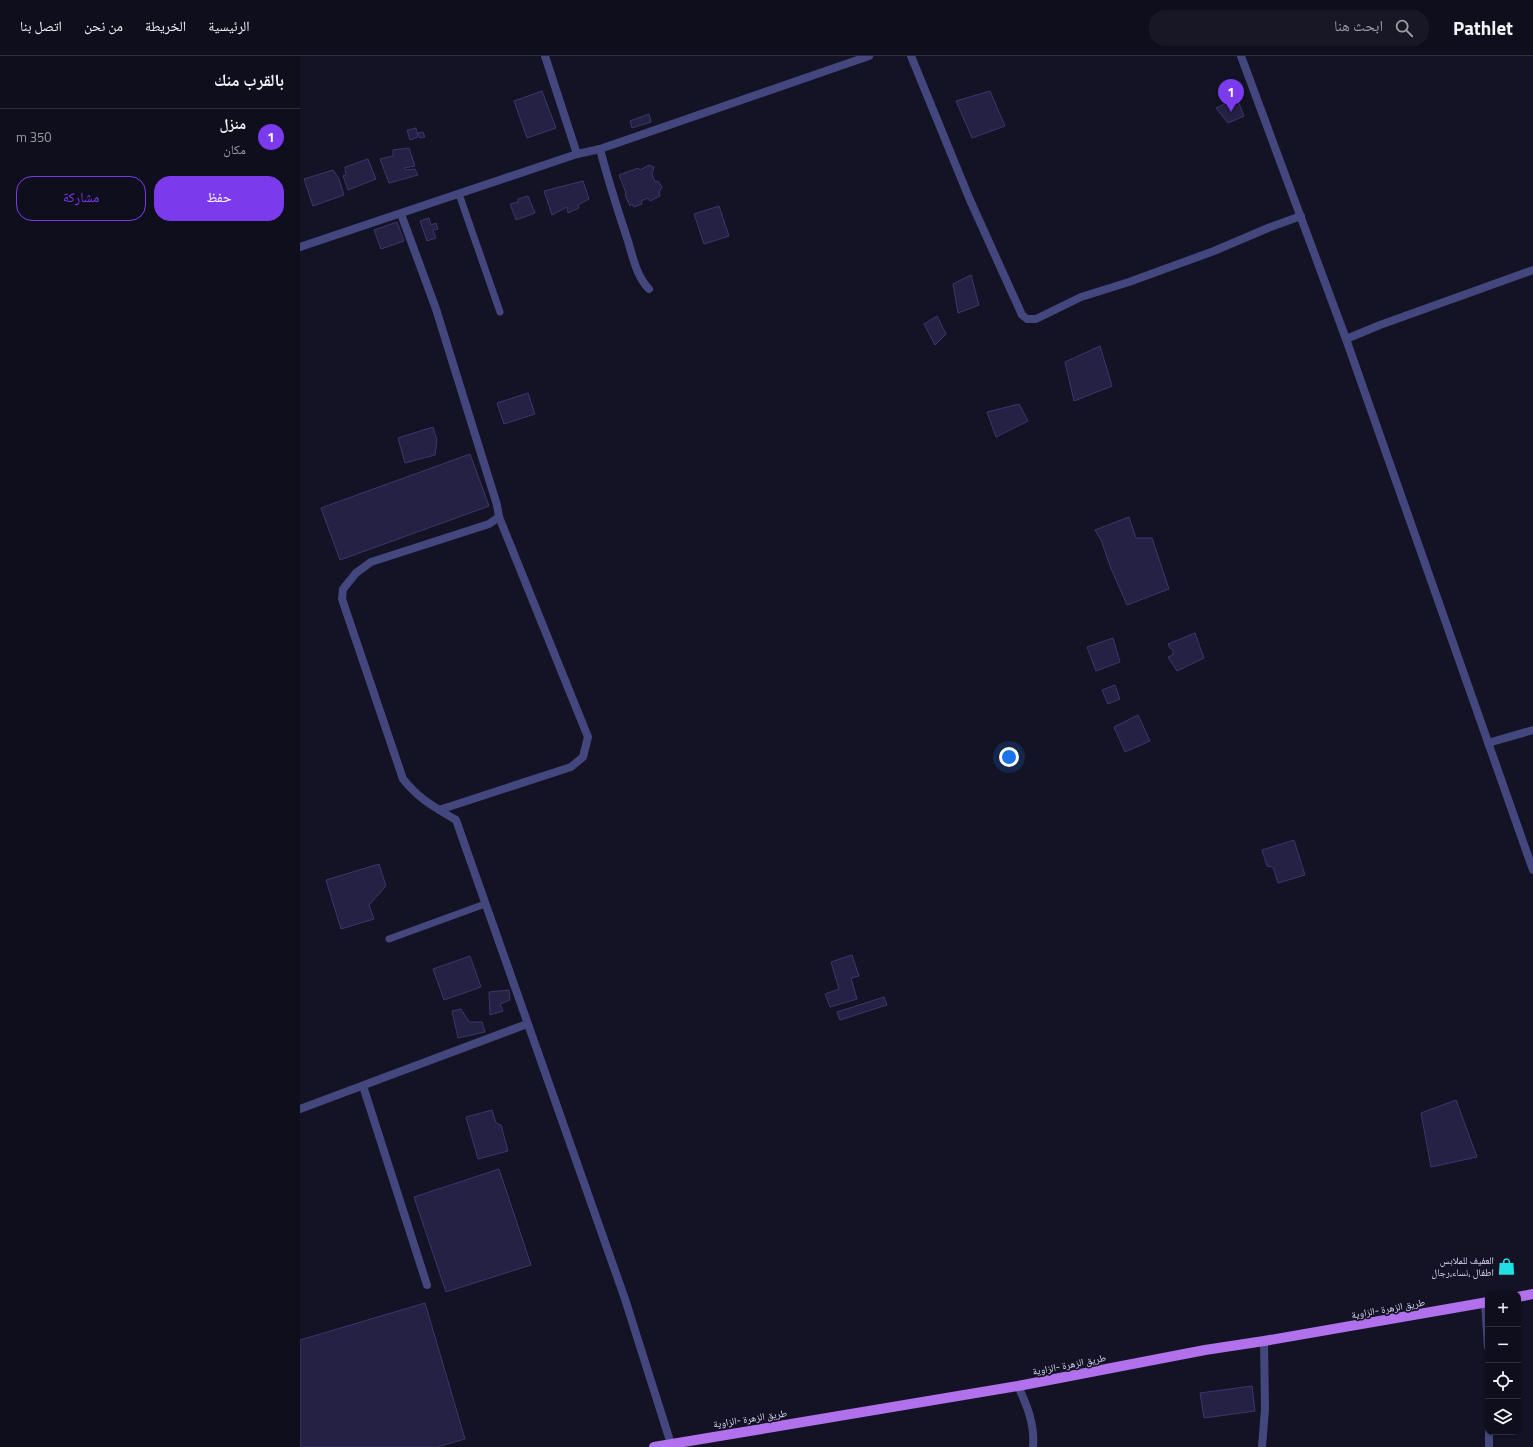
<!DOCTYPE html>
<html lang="ar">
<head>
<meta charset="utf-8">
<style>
  :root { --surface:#0f0e1c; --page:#181725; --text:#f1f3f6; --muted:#9b9ca3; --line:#2f2e3b; --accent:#7c3aed }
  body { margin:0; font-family:"Titillium Web","Noto Naskh Arabic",sans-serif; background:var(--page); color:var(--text); direction:rtl }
  .controls { position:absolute; right:12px; bottom:12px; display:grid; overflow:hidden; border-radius:8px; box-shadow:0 1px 3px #0004 }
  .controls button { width:36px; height:36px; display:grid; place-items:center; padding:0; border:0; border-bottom:1px solid var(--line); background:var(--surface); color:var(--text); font:20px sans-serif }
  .you { position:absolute; left:709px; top:701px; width:14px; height:14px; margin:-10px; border:3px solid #fff; border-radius:50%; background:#1a73e8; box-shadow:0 0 0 6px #1a73e833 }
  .badge { display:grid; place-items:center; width:26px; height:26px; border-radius:50%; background:var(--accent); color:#fff; font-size:13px; font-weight:700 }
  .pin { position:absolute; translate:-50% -33px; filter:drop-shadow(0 1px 2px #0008) }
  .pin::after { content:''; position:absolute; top:21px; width:14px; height:12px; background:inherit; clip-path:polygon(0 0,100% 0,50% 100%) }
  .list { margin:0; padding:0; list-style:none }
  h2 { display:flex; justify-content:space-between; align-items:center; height:52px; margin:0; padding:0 16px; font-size:17px }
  h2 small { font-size:13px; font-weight:400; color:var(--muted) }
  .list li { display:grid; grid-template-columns:26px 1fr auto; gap:12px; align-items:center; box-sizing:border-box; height:56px; padding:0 16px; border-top:1px solid var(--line) }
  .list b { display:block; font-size:15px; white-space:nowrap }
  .list p { margin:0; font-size:13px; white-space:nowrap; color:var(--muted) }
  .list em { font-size:13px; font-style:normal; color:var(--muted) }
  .actions { display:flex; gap:8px; padding:12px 16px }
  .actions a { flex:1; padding:9px 0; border:1px solid var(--accent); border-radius:16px; text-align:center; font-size:14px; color:var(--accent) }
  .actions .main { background:var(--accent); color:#fff }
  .icon { flex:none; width:22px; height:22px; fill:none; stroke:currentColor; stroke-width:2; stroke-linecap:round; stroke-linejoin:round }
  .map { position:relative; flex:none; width:1233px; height:1391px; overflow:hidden; direction:ltr }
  header { display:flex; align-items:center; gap:24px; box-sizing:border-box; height:56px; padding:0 20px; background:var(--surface); border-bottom:1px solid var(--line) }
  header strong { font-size:19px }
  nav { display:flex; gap:22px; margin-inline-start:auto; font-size:14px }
  .search { width:280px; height:36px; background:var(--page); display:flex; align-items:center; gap:10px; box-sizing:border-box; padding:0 14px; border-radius:16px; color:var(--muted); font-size:15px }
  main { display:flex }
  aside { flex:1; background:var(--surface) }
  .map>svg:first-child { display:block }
</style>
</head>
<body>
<header>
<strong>Pathlet</strong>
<div class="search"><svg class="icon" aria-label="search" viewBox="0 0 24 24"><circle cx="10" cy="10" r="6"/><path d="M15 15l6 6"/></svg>ابحث هنا</div>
<nav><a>الرئيسية</a><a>الخريطة</a><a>من نحن</a><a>اتصل بنا</a></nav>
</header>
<main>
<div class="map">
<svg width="1233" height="1391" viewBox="0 0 1233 1391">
  <rect width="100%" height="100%" fill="#141325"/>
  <g fill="#252144" stroke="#3c366d">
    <polygon points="242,35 256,72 227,82 214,45"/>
    <polygon points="690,35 705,70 672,82 656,45"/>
    <polygon points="937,42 944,60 928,67 916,52"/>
    <polygon points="349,58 351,66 332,72 330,65"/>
    <polygon points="116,72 118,81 110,84 107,74"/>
    <polygon points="123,76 125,81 120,82 118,77"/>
    <polygon points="109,92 115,110 104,112 106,114 115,113 118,119 89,127 80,103 93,100 93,94"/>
    <polygon points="68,103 76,123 48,134 43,120 46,119 45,111"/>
    <polygon points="349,109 354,111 352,118 355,126 358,125 362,131 359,136 360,140 350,145 348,142 341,145 342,148 334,151 332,148 330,150 325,139 326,137 319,119 338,112 340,114"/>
    <polygon points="33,114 39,123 44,139 13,150 4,123"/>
    <polygon points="283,125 289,143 278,149 279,152 268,157 267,151 252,159 244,135"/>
    <polygon points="228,140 235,157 216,164 210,148 218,146 218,143"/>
    <polygon points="419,150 429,180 404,188 394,158"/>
    <polygon points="129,162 131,169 136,167 138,173 133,174 136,182 127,185 120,165"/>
    <polygon points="97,166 104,185 81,193 74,174"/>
    <polygon points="671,219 679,249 658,257 653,228"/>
    <polygon points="637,260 646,278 635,289 624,268"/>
    <polygon points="800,290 812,330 774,345 765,306"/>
    <polygon points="228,337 235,358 204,368 197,347"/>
    <polygon points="719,348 728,365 696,381 687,356"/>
    <polygon points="133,371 137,384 135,399 105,407 98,382"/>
    <polygon points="170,398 189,450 40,504 21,452"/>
    <polygon points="829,461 836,482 852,482 869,533 827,549 810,510 801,484 795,474"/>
    <polygon points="895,577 904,602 877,615 868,601 873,599 873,594 870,592 868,588"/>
    <polygon points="813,582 820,606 796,615 787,591"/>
    <polygon points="815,629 820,643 808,648 802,634"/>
    <polygon points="838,659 850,685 825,696 814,671"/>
    <polygon points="994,784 1005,819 978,827 973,811 967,810 962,794"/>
    <polygon points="79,808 86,830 69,849 74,863 41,873 26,824"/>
    <polygon points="552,899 559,920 551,922 557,943 530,951 525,938 539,933 531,906"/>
    <polygon points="170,900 181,931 144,944 133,913"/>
    <polygon points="209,934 210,944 200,948 203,955 190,959 189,936"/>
    <polygon points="584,941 587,949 540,964 537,956"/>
    <polygon points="161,953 169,966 182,966 185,976 158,982 152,955"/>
    <polygon points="1156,1044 1177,1101 1131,1111 1121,1057"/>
    <polygon points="192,1054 196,1067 201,1069 208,1095 178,1103 166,1061"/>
    <polygon points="199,1113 231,1209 146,1236 114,1141"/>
    <polygon points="125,1247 165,1383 137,1391 0,1391 0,1284"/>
    <polygon points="952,1330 955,1355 904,1362 900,1337"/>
  </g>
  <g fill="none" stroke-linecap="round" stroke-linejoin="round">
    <g stroke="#44477e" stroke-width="7">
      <polyline points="159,138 200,256"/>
      <polyline points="89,883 185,848"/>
    </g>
    <g stroke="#44477e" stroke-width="8">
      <polyline points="245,0 277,98"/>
      <polyline points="611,0 670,144 722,259 727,263 736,263 781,241 829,226 914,195 968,172 1001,160"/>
      <polyline points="941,0 1046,283 1233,814"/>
      <path d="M300 93C308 124 318 155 328 185 333 202 337 221 349 233"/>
      <path d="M101 158 136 253 197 449 199 461 189 468 71 506 56 517 43 533 42 543 103 723C120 744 133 750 156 764L325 1243 371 1388"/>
      <polyline points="0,191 277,98 300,93 569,0"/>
      <polyline points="1046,283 1080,269 1233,214"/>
      <polyline points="1188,687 1233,674"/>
      <polyline points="139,754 271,711 283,701 288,681 199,461"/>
      <polyline points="63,1030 127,1229"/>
      <polyline points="0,1053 227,968"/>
      <polyline points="1185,1247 1188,1291"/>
      <path d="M718 1330C727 1349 735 1369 733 1391"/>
      <polyline points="962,1391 965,1353 964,1285"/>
      <polyline points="1189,1391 1189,1376"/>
    </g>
    <g stroke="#b271ec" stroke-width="10">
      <polyline points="1218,1241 1233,1238"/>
      <polyline points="354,1391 718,1330 905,1294 964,1285 1188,1246"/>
    </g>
  </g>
  <defs>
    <symbol id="shop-bare" viewBox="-9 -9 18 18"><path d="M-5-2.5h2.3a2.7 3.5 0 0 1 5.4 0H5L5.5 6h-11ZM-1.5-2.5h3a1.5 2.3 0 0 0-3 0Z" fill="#21e0e1" stroke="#141325" stroke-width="2.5" paint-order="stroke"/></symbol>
  </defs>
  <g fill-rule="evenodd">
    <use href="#shop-bare" x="1194" y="1198" width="25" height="25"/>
  </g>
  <g text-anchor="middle" stroke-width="3.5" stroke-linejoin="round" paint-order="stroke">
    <g font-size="10" fill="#dcdbfa" stroke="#141325" text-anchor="end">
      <text x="1194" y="1208">العفيف للملابس<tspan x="1194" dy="12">اطفال ،نساء،رجال</tspan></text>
    </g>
    <g font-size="10" fill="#dcdbfa" stroke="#141325">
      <text transform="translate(1088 1252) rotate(-10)" y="4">طريق الزهرة -الزاوية</text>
      <text transform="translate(769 1308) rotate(-11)" y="4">طريق الزهرة -الزاوية</text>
      <text transform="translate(450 1362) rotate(-9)" y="4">طريق الزهرة -الزاوية</text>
    </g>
  </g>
</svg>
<div class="controls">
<button>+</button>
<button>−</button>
<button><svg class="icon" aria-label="locate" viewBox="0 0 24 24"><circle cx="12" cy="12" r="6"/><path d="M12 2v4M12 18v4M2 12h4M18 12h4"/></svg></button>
<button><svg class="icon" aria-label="layers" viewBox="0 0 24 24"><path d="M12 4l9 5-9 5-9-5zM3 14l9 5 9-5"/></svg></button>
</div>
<div class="you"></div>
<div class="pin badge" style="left:931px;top:56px">1</div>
</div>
<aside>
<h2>بالقرب منك<small></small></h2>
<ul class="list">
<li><span class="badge">1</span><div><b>منزل</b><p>مكان</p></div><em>350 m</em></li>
</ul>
<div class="actions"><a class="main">حفظ</a><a>مشاركة</a></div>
</aside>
</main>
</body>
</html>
